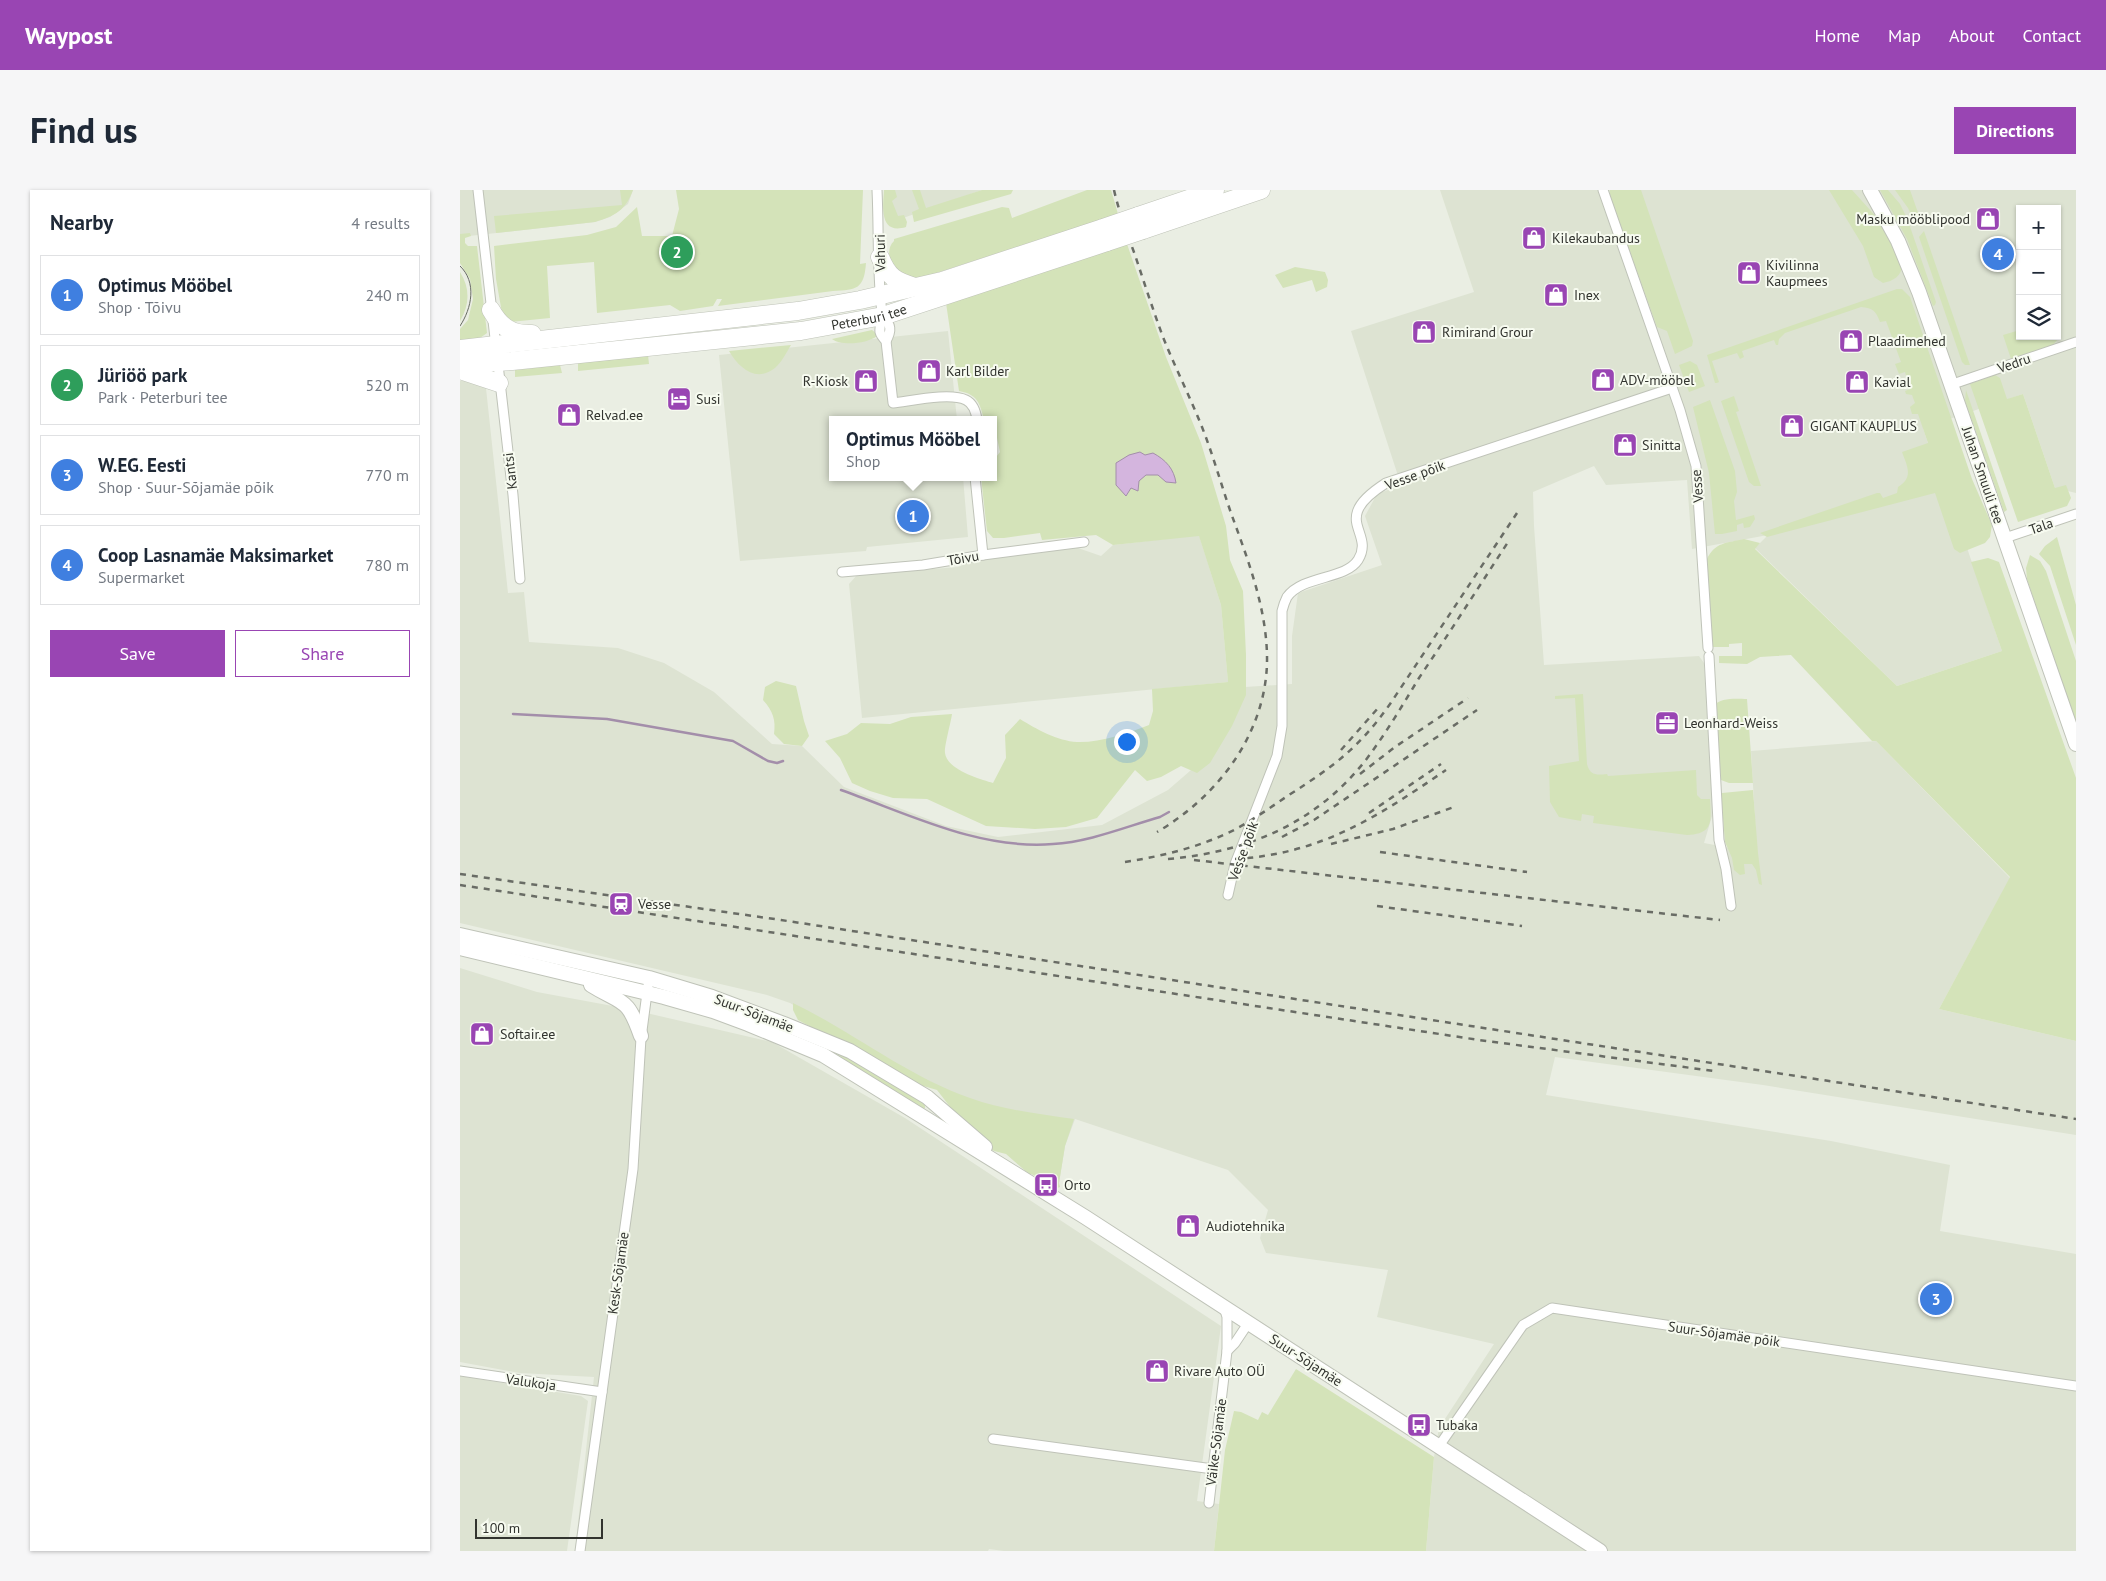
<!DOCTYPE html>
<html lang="en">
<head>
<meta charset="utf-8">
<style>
  :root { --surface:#fff; --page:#f6f6f7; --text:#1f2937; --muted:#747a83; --line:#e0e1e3; --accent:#9945b3 }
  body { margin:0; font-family:"PT Sans",sans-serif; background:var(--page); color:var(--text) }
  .controls { position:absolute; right:15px; top:15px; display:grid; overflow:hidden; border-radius:0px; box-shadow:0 1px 4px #0004 }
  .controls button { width:45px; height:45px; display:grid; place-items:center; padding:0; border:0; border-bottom:1px solid var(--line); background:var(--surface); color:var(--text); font:25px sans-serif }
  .scale { position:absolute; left:15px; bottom:12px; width:128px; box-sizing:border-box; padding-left:5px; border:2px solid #32342f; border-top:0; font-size:14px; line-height:18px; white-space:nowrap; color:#32342f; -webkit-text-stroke:4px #f7fbf0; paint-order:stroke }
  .you { position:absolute; left:666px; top:551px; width:18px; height:18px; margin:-12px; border:4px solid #fff; border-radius:50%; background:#1a73e8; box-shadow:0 0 0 8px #1a73e833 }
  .badge { display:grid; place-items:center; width:32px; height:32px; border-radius:50%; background:var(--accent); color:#fff; font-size:16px; font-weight:700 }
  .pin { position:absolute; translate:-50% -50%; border:2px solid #fff; box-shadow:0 1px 5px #0006 }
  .popup { position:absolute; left:369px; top:226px; width:168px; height:65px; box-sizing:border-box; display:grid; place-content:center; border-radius:0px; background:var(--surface); filter:drop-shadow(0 1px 4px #0005); font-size:16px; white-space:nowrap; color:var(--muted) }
  .popup b { font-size:19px; color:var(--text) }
  .popup::after { content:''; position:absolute; left:50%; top:100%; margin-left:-10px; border:10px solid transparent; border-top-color:var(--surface) }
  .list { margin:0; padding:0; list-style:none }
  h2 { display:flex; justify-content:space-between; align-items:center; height:65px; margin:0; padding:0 20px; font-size:21px }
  h2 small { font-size:16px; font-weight:400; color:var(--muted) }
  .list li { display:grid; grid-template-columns:32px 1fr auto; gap:15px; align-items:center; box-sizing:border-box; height:80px; margin:0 10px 10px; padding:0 10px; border:1px solid var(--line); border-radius:0px }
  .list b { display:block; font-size:19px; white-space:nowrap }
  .list p { margin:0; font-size:16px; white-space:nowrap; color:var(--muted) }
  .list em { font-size:16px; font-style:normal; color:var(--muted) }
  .actions { display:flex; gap:10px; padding:15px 20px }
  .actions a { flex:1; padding:11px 0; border:1px solid var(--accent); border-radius:0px; text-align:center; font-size:18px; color:var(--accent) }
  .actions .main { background:var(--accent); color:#fff }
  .icon { flex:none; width:28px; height:28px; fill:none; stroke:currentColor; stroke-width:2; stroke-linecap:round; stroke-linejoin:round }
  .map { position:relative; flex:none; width:1616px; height:1361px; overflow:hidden; border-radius:0px }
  header { display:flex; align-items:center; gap:30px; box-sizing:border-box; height:70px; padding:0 25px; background:var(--accent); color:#fff }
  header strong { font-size:24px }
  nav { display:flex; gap:28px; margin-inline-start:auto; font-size:18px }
  .intro { display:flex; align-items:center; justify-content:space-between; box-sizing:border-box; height:120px; padding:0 30px }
  h1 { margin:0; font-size:35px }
  .button { padding:12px 22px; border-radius:0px; background:var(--accent); color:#fff; font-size:18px; font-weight:700 }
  main { display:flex; gap:30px; padding:0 30px }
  aside { flex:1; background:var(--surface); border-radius:0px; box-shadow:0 1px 4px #0004 }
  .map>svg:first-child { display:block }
</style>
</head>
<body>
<header>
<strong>Waypost</strong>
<nav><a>Home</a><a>Map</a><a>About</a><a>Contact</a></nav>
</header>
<div class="intro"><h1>Find us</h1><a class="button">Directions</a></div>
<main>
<aside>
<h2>Nearby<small>4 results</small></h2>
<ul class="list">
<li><span class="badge" style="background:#3f7fe0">1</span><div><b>Optimus Mööbel</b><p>Shop · Tõivu</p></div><em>240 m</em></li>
<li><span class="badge" style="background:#2e9e5b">2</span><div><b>Jüriöö park</b><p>Park · Peterburi tee</p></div><em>520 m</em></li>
<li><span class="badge" style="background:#3f7fe0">3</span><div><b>W.EG. Eesti</b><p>Shop · Suur-Sõjamäe põik</p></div><em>770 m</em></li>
<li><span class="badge" style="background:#3f7fe0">4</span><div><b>Coop Lasnamäe Maksimarket</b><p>Supermarket</p></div><em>780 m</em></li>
</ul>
<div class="actions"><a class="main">Save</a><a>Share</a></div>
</aside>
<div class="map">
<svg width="1616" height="1361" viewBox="0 0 1616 1361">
  <rect width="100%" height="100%" fill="#eaeee3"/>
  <g fill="#dde3d2" fill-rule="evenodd">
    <polygon points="0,0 173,0 168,14 150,27 135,32 0,47"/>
    <polygon points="426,0 522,0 429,33"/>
    <path d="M980 0H1616V303L1595 298 1563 204 1463 238 1483 299H1487L1542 461 1437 496 1295 358 1308 345 1232 359 1227 290 1146 295 1134 276 1073 302 1074 336 1084 475 1239 466 1244 473 1253 623 1244 653 1297 663 1291 561 1416 551 1550 688 1479 819 1616 851V945L1303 895 1095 867 1086 905 1371 951 1490 975 1480 1041 1616 1064V1361H966L974 1267 979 1238 1034 1154 917 1127 928 1080 806 1063 800 1048 808 1020 768 980 615 929 605 956 599 993 486 901 452 885 330 813 307 805 0 733V191L25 189 48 403 64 402 69 452 158 458 204 473 254 502 312 554 342 556 384 597 486 636 538 647 642 635 708 600 738 574 785 497 832 494V446L838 403 922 375 905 326 917 304 941 295 891 141 1014 102ZM1560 19H1597V146H1560Z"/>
    <polygon points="488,141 497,230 373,230 373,287 503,287 508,347 407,357 406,361 280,371 259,165"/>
    <polygon points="739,345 761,415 768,492 402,528 389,394 397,385 498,377 515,370 618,358 641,366 653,355"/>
    <polygon points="0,778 77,802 169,819 312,852 445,928 761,1136 737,1311 759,1314 754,1361 544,1361 529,1359 528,1361 115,1361 134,1187 60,1183 0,1172"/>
    <polygon points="0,1186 121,1206 128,1211 107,1361 0,1361"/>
  </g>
  <g fill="#d4e3b9">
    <path d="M160 0H173C166 20 155 26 135 32L36 43 34 26 162 15Z"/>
    <path d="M216 0H403L400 74 406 73C404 99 397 100 373 101L258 116 262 109H257L253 116 220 121 210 115 137 123 134 72 87 76 90 128 50 132 42 123 36 89 34 56 127 45 156 37 177 17 182 46H212L219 19Z"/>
    <path d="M424 0H435L437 7 432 11 438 26 444 25 447 32 446 37C419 45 423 17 424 0Z"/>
    <polygon points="452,0 460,0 466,18 522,0 553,0 551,4 454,32 452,22 459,19"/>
    <path d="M627 0H651L658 24 461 88C457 88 452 90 449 89 434 87 422 62 434 51V49L542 17 549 18 552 28Z"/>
    <polygon points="1150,0 1181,0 1233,151 1232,156 1215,164 1207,141 1197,137 1150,6"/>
    <path d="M1369 0H1392L1420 31 1442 75C1442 86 1433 91 1423 93L1414 87 1403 56Z"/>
    <polygon points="1420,0 1428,0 1440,14 1447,28 1476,112 1475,115 1473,116 1447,49"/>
    <polygon points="1435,0 1450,0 1462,34 1455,33 1448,18"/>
    <polygon points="1464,41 1510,175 1505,175 1502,172 1459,47"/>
    <polygon points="10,43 11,46 5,48 5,53 8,56 17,56 27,143 20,148 0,150 0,139 8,130 13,109 10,89 0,73 0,44"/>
    <path d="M667 54 706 167 741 253 766 336 770 370 783 401 786 465V505L772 536 750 573 737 583 721 576 701 587 687 591 675 580 637 628 606 637 575 639 526 636 467 609 433 608 410 601 392 593 380 568 365 551 387 544 401 533 430 534 451 527 492 524C491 532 484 557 485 563 487 580 520 589 533 593L546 568 545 545 560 529C576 539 598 551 617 552 639 553 668 543 689 535L693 521 692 499 768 492 761 415 739 346 653 355 636 345 582 350 580 343 544 348H533L527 341 521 287H533V271L540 262 537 248 533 243V230H524C520 213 517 204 499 201L486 113Z"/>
    <polygon points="835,77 865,82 868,90 867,97 856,102 852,90 823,98 815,85"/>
    <path d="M0 82C10 98 10 114 0 131Z"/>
    <path d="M1437 99H1442L1450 107 1512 289 1532 335 1530 347 1525 353 1500 363 1494 359 1475 303 1307 347 1300 343 1417 303H1420L1423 308 1437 303 1438 297C1454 287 1447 276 1442 262L1468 253 1458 224H1452L1450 217 1455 213 1452 205 1446 204 1445 201 1450 199 1445 182 1439 184 1435 174 1441 172 1434 153 1428 155 1427 152 1433 150 1426 131 1420 132C1416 121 1413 118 1401 117L1325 143 1319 149 1318 155H1316L1314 150 1282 161 1284 167 1280 169 1277 163 1252 171 1259 192 1257 193H1255L1247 165Z"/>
    <path d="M412 140 417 144V146C407 154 381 156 372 149Z"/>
    <polygon points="1560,140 1560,146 1597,146 1597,142 1598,149 1593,155 1551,169 1543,145"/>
    <path d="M331 155C326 163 322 172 315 178 296 193 279 178 269 161Z"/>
    <polygon points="188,165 189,174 118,181 118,173"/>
    <polygon points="1230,171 1237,175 1245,196 1229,202 1219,175"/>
    <polygon points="100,175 102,183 55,187 55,180"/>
    <polygon points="1535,185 1540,188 1547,209 1563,204 1595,298 1606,295 1611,308 1607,316 1558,332 1510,194"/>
    <polygon points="1506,200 1547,320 1544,322 1505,211"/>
    <polygon points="1274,206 1279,221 1276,222 1301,296 1294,296 1289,292 1261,211"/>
    <polygon points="1250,210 1275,281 1277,302 1274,311 1276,330 1294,325 1295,329 1290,337 1284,338 1283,333 1277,335 1277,341 1262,344 1255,344 1249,283 1233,217"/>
    <polygon points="1597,347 1616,415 1616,455 1590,376 1579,364 1585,356"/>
    <path d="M1284 349 1300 353 1295 359 1437 496 1542 461 1511 372 1528 368 1539 372 1616 588V851L1479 819 1550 687 1416 551H1412L1331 465 1300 467 1287 474 1259 473V466H1282V453L1269 454V457H1252L1247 369C1255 352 1267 353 1284 349Z"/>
    <polygon points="1570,365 1580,371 1586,381 1616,471 1616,536 1567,389 1566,378"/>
    <path d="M316 491 336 496 344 531 349 546 342 556 324 554 314 544C316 530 313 521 303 510L305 497Z"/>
    <path d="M1123 504 1127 574C1130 586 1137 585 1147 584L1148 586 1236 580 1237 605 1241 609H1250C1251 631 1254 644 1227 645L1133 633 1134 626 1122 624 1121 631 1099 627 1090 612 1089 576 1119 571 1115 508 1095 509V506Z"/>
    <path d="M1287 509 1293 593H1269L1261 590 1254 516C1260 507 1277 509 1287 509Z"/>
    <polygon points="1293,600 1298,663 1302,695 1299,694 1296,680 1292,674 1284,674 1285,684 1280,685 1274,680 1272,668 1265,652 1261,605 1262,603"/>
    <path d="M333 813C393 842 447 886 510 908 544 920 579 924 614 929L605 956 599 993 600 997 595 999 586 991 571 984 570 985 546 964 534 961 529 957 494 922 477 900 460 895 338 830 333 820Z"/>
    <polygon points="331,844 387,866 465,914 465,918 462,920"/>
    <polygon points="836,1179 974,1267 966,1361 754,1361 765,1260 774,1221 781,1222 798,1230 802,1222 808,1225"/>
  </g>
  <path fill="#d4b5de" stroke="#a38eaa" d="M680 262 685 265 693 263C706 270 714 279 716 293L706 292 698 285H686L679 291 678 301 671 298 666 306 656 295V273L669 265Z"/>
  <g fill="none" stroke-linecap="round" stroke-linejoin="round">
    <g stroke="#a38eaa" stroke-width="2.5">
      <polyline points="53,524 147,529 273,551 308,571 317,573 323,571"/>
      <path d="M381 600C449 624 519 660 593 654 629 652 665 637 700 627L709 622"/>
    </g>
    <defs>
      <g id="street">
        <polyline points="18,0 53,305 60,389"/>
        <path d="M417 0C419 41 417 83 422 123 423 130 419 135 420 142 421 146 423 148 426 151L433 213C451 211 490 202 506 210 514 214 516 222 517 230"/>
        <polyline points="1143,0 1220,220 1236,276 1248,458"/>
        <path d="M423 126C431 135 432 140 426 151"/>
        <polyline points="1493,194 1616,152"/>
        <polyline points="515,287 523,365"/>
        <polyline points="1545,348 1616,324"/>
        <polyline points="382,382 463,375 523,365 624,352"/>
        <polyline points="1249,466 1259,650 1266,679 1271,716"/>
        <path d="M768 705 775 674 817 566 822 536V421C823 417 825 411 827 407 843 385 885 390 898 370 916 341 868 330 926 293L1212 198"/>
        <polyline points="767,1161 775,1153 789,1132"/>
        <polyline points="0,1181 142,1202"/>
        <polyline points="533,1249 753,1279"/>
        <polyline points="979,1256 1063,1135 1092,1118 1616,1196"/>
        <polyline points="749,1313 767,1161 767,1127 764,1117"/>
        <polyline points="120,1361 173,979 181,848 189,788"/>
      </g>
      <g id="secondary">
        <polyline points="1410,0 1438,51 1459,102 1616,554"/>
        <polyline points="0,745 189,788 252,807 324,834 390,861 467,907 525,957"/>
        <polyline points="0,758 204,807 253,821 288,834 363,865 625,1027 1140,1361"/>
        <path d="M131 795C163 815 167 806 181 846"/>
      </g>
      <g id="highway">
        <polyline points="678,26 755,0"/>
        <polyline points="683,40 801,0"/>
        <path d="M420 67C428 87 435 91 455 97"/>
        <path d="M31 120C41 138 53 145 72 144"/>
        <polyline points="0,159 338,121 400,110 482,91 643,38"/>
        <path id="s1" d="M0 174 52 171 341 141 423 126 647 52"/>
        <polyline points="0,180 39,193"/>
      </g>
    </defs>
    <use href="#street" stroke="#bfc3b8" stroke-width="11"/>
    <use href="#secondary" stroke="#bfc3b8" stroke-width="16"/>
    <use href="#highway" stroke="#bfc3b8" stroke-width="19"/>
    <use href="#street" stroke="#fff" stroke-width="9"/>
    <use href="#secondary" stroke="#fff" stroke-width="14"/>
    <use href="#highway" stroke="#fff" stroke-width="18"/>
    <path stroke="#696c65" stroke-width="1" d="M0 76C17 92 12 118 0 136"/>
    <g stroke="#696c65" stroke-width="2.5" stroke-dasharray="6 6" stroke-linecap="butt">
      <path d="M654 0C659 22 667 43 675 65 684 92 693 120 703 147 715 177 730 207 742 237 753 265 761 294 771 323 788 370 808 421 807 473 805 545 757 607 697 642"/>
      <polyline points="881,560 919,517"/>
      <polyline points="900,584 935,557 1008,508"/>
      <polyline points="909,623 981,574"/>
      <polyline points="822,647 854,630 1017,520"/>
      <polyline points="871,654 933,639 994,617"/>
      <polyline points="920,662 1067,682"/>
      <path d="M708 669C787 662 855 634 905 571 925 545 942 516 959 488 990 442 1020 395 1050 349"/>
      <path d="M775 669C861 664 917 627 986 580"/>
      <polyline points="734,670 1260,730"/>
      <path d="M665 672C703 666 740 657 774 640 793 630 811 617 829 605 874 576 899 558 930 514L1057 323"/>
      <polyline points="0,684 321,730 1616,929"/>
      <polyline points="0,695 1019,850 1254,881"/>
      <polyline points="917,716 1062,736"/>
    </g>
    <defs>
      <g id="highway-bridge">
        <polyline points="643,38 678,26"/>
        <polyline points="647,52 683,40"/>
      </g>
    </defs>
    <use href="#highway-bridge" stroke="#bfc3b8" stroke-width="19" stroke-linecap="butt"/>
    <use href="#highway-bridge" stroke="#fff" stroke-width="18"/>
  </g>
  <defs>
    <symbol id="shop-square" viewBox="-11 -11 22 22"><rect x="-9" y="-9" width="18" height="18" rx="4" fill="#9945b3" stroke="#f7fbf0"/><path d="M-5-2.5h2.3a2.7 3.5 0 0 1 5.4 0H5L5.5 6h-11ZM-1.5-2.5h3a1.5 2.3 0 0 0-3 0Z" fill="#fff"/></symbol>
    <symbol id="hotel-square" viewBox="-11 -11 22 22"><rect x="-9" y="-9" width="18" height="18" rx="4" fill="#9945b3" stroke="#f7fbf0"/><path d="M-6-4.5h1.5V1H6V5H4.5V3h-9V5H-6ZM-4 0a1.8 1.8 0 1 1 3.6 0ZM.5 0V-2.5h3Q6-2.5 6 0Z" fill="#fff"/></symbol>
    <symbol id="office-square" viewBox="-11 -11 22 22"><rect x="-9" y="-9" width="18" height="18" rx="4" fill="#9945b3" stroke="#f7fbf0"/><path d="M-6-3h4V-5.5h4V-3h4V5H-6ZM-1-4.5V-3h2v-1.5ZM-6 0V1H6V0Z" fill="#fff"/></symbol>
    <symbol id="station-square" viewBox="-11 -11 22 22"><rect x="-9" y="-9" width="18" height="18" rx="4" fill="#9945b3" stroke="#f7fbf0"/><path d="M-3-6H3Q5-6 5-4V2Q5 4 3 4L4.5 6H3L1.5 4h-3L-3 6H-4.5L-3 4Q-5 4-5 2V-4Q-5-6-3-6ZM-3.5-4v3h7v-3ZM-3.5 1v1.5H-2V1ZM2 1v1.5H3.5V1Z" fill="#fff"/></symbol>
    <symbol id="bus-square" viewBox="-11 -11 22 22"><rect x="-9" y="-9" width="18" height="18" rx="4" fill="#9945b3" stroke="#f7fbf0"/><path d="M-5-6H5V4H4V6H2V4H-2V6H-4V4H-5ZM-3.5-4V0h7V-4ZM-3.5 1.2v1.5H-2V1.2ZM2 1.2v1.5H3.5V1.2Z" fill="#fff"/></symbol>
  </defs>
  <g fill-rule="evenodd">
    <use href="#shop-square" x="1514" y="15" width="28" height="28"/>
    <use href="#shop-square" x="1060" y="34" width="28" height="28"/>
    <use href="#shop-square" x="1275" y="69" width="28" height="28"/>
    <use href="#shop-square" x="1082" y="91" width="28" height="28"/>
    <use href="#shop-square" x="950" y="128" width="28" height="28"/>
    <use href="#shop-square" x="1377" y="137" width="28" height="28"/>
    <use href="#shop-square" x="455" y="167" width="28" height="28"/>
    <use href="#shop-square" x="1129" y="176" width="28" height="28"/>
    <use href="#shop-square" x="392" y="177" width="28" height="28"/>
    <use href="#shop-square" x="1383" y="178" width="28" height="28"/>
    <use href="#hotel-square" x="205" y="195" width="28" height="28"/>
    <use href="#shop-square" x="95" y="211" width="28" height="28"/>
    <use href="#shop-square" x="1318" y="222" width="28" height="28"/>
    <use href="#shop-square" x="1151" y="241" width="28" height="28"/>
    <use href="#office-square" x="1193" y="519" width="28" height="28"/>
    <use href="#station-square" x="147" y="700" width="28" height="28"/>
    <use href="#shop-square" x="8" y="830" width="28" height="28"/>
    <use href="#bus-square" x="572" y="981" width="28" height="28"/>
    <use href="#shop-square" x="714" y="1022" width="28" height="28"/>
    <use href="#shop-square" x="683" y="1167" width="28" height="28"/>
    <use href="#bus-square" x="945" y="1221" width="28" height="28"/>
  </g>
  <g text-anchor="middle" stroke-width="4" stroke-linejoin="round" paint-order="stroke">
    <g font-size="14" fill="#32342f" stroke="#f7fbf0" text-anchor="start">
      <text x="1510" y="34" text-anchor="end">Masku mööblipood</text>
      <text x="1092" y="53">Kilekaubandus</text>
      <text x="1306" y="80">Kivilinna<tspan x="1306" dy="16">Kaupmees</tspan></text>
      <text x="1114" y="110">Inex</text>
      <text x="982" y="147">Rimirand Grour</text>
      <text x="1408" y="156">Plaadimehed</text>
      <text x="486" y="186">Karl Bilder</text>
      <text x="1160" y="195">ADV-mööbel</text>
      <text x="388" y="196" text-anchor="end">R-Kiosk</text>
      <text x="1414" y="197">Kavial</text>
      <text x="236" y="214">Susi</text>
      <text x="126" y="230">Relvad.ee</text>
      <text x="1350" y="241">GIGANT KAUPLUS</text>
      <text x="1182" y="260">Sinitta</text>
      <text x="1224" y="538">Leonhard-Weiss</text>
      <text x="178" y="719">Vesse</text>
      <text x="40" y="849">Softair.ee</text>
      <text x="604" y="1000">Orto</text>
      <text x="746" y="1041">Audiotehnika</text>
      <text x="714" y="1186">Rivare Auto OÜ</text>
      <text x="976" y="1240">Tubaka</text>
    </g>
    <g font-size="14" fill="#32342f" stroke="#f7fbf0">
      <text transform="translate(420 63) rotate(-91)" y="5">Vahuri</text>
      <text dy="5" stroke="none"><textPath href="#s1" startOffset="412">Peterburi tee</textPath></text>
      <text transform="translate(1554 173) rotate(-19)" y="5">Vedru</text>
      <text transform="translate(50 281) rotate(-97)" y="5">Kantsi</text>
      <text transform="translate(955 285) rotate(-20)" y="5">Vesse põik</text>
      <text transform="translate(1523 285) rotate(71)" y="5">Juhan Smuuli tee</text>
      <text transform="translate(1237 296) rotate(-94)" y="5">Vesse</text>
      <text transform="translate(1581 336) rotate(-19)" y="5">Tala</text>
      <text transform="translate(503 368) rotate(-10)" y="5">Tõivu</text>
      <text transform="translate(783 661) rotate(-70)" y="5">Vesse põik</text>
      <text transform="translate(294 823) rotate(21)" y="5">Suur-Sõjamäe</text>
      <text transform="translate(158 1083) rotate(-82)" y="5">Kesk-Sõjamäe</text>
      <text transform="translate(1264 1144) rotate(8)" y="5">Suur-Sõjamäe põik</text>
      <text transform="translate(846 1170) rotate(33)" y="5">Suur-Sõjamäe</text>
      <text transform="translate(71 1192) rotate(8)" y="5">Valukoja</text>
      <text transform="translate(756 1252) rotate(-83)" y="5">Väike-Sõjamäe</text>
    </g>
  </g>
</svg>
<div class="controls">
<button>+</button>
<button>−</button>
<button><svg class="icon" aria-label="layers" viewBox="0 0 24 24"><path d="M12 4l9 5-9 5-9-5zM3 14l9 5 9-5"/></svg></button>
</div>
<div class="scale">100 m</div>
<div class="you"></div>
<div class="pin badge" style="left:453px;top:326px;background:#3f7fe0">1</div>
<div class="popup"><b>Optimus Mööbel</b>Shop</div>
<div class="pin badge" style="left:217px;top:62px;background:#2e9e5b">2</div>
<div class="pin badge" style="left:1476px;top:1109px;background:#3f7fe0">3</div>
<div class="pin badge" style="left:1538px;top:64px;background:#3f7fe0">4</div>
</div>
</main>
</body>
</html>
